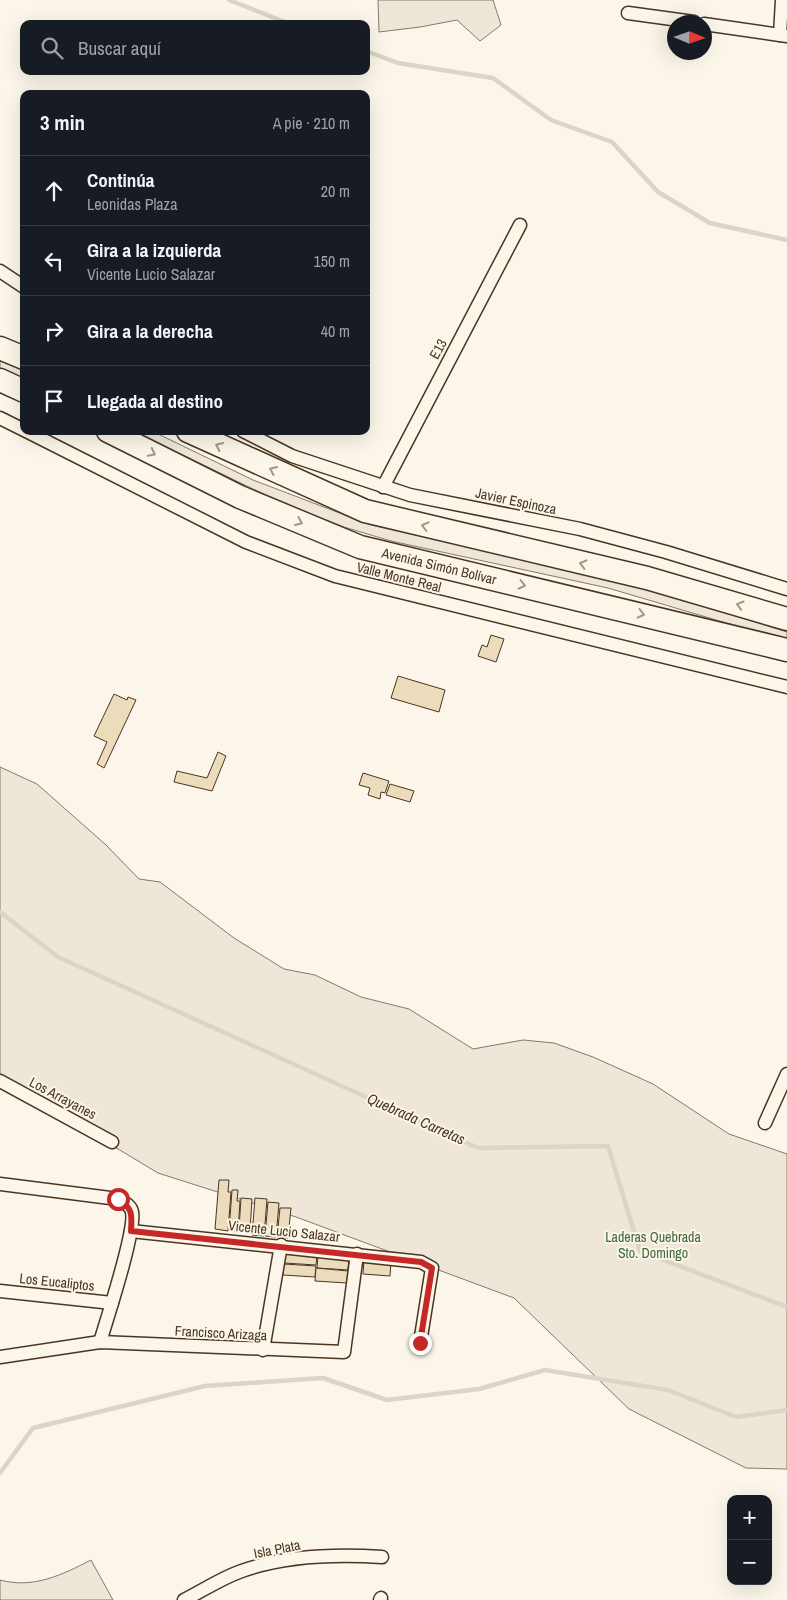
<!DOCTYPE html>
<html lang="es">
<head>
<meta charset="utf-8">
<style>
  :root { --surface:#171b24; --page:#20242c; --text:#f1f3f6; --muted:#9ea1a6; --line:#363941 }
  body { margin:0; font-family:"Archivo Narrow",sans-serif; background:var(--page); color:var(--text) }
  .controls { position:absolute; right:15px; bottom:15px; display:grid; overflow:hidden; border-radius:10px; box-shadow:0 5px 20px #0002 }
  .controls button { width:45px; height:45px; display:grid; place-items:center; padding:0; border:0; border-bottom:1px solid var(--line); background:var(--surface); color:var(--text); font:25px sans-serif }
  .compass { position:absolute; left:667px; top:15px; width:45px; height:45px; border-radius:50%; background:var(--surface); box-shadow:0 5px 20px #0002; rotate:92deg }
  .stop { position:absolute; width:15px; height:15px; margin:-11px; border:4px solid #c62828; border-radius:50%; background:#fff }
  .stop.end { background:#c62828; border-color:#fff; box-shadow:0 1px 5px #0008 }
  .list { margin:0; padding:0; list-style:none }
  h2 { display:flex; justify-content:space-between; align-items:center; height:65px; margin:0; padding:0 20px; font-size:21px }
  h2 small { font-size:16px; font-weight:400; color:var(--muted) }
  .list li { display:grid; grid-template-columns:32px 1fr auto; gap:15px; align-items:center; box-sizing:border-box; height:70px; padding:0 20px; border-top:1px solid var(--line) }
  .list b { display:block; font-size:19px; white-space:nowrap }
  .list p { margin:0; font-size:16px; white-space:nowrap; color:var(--muted) }
  .list em { font-size:16px; font-style:normal; color:var(--muted) }
  .icon { flex:none; width:28px; height:28px; fill:none; stroke:currentColor; stroke-width:2; stroke-linecap:round; stroke-linejoin:round }
  .map { position:relative; flex:none; width:787px; height:1600px; overflow:hidden }
  .search { position:absolute; background:var(--surface); box-shadow:0 5px 20px #0002; left:20px; top:20px; width:350px; height:55px; display:flex; align-items:center; gap:12px; box-sizing:border-box; padding:0 18px; border-radius:10px; color:var(--muted); font-size:19px }
  .panel { position:absolute; background:var(--surface); box-shadow:0 5px 20px #0002; left:20px; top:90px; width:350px; height:345px; border-radius:10px }
  .map>svg:first-child { display:block }
</style>
</head>
<body>
<div class="map">
<svg width="787" height="1600" viewBox="0 0 787 1600">
  <rect width="100%" height="100%" fill="#fbf6e9"/>
  <g fill="#ede6d9" stroke="#887966">
    <polygon points="378,0 493,0 501,25 480,41 457,20 420,27 379,32"/>
    <polygon points="0,361 24,371 24,379 0,368"/>
    <polygon points="133,431 152,431 253,480 371,525 586,573 688,601 787,632 787,641 608,588 391,541 344,527 280,502"/>
    <polygon points="0,767 37,784 106,845 139,879 160,882 234,938 284,969 315,975 361,997 409,1009 473,1049 523,1040 554,1043 593,1057 653,1084 729,1134 787,1154 787,1469 746,1468 629,1409 514,1298 296,1217 158,1173 30,1096 0,1081"/>
    <path d="M91 1560 113 1600H0V1580C33 1589 62 1575 91 1560Z"/>
  </g>
  <g fill="none" stroke-linecap="round" stroke-linejoin="round">
    <g stroke="#dcd4c6" stroke-width="4.5">
      <polyline points="229,0 290,24"/>
      <polyline points="366,51 398,63 493,78 551,120 612,142 658,192 710,223 787,240"/>
      <polyline points="0,912 58,957 478,1148 608,1146 640,1251 787,1307"/>
      <polyline points="0,1473 33,1428 205,1386 323,1378 387,1400 479,1389 545,1370 668,1390 736,1417 787,1410"/>
    </g>
  </g>
  <g fill="#ecdcbc" stroke="#4a3520">
    <polygon points="491,635 504,639 496,662 478,656 482,645 487,647"/>
    <polygon points="398,676 445,690 439,712 391,698"/>
    <polygon points="114,694 127,700 128,697 136,700 104,768 97,764 107,742 94,736"/>
    <polygon points="218,752 226,756 212,791 174,782 177,771 207,778"/>
    <polygon points="363,773 389,781 385,793 381,792 380,799 368,795 370,788 359,785"/>
    <polygon points="390,784 414,791 410,802 386,795"/>
    <polygon points="219,1180 229,1180 228,1192 231,1192 228,1231 215,1229"/>
    <polygon points="232,1190 238,1190 237,1201 240,1201 238,1232 229,1231"/>
    <polygon points="241,1198 252,1199 250,1230 239,1229"/>
    <polygon points="255,1198 267,1199 264,1236 252,1235"/>
    <polygon points="268,1202 279,1203 276,1237 265,1236"/>
    <polygon points="280,1208 291,1208 288,1238 277,1237"/>
    <polygon points="285,1249 317,1255 316,1265 284,1263"/>
    <polygon points="318,1255 349,1257 348,1270 317,1268"/>
    <polygon points="364,1260 391,1262 390,1276 363,1274"/>
    <polygon points="284,1264 316,1266 315,1277 283,1275"/>
    <polygon points="316,1268 348,1271 347,1283 315,1281"/>
  </g>
  <g fill="none" stroke-linecap="round" stroke-linejoin="round">
    <defs>
      <g id="street">
        <polyline points="628,13 694,22"/>
        <polyline points="704,24 787,36"/>
        <polyline points="780,35 782,0"/>
        <polyline points="0,271 24,287"/>
        <polyline points="0,418 24,430"/>
        <polyline points="26,431 246,542 335,576 787,687"/>
        <polyline points="243,431 292,456 410,495 580,529 666,552 787,589"/>
        <polyline points="383,487 520,225"/>
        <polyline points="0,1081 112,1142"/>
        <polyline points="765,1123 787,1074"/>
        <path d="M0 1184 118 1199C123 1202 131 1205 132 1212 136 1230 107 1319 100 1342"/>
        <polyline points="131,1231 421,1262 432,1268 420,1343"/>
        <polyline points="0,1291 112,1303"/>
        <polyline points="263,1350 281,1245"/>
        <polyline points="0,1357 100,1342 344,1352 357,1254"/>
        <path d="M184 1600C202 1591 220 1579 239 1572 284 1555 335 1554 382 1557"/>
        <polyline points="380,1600 381,1598"/>
      </g>
      <g id="highway">
        <polyline points="0,348 24,358"/>
        <polyline points="0,380 24,391"/>
        <path id="s1" d="M108 431 240 497 360 547 787 650"/>
        <polyline points="188,431 365,511 647,578 787,619"/>
      </g>
    </defs>
    <use href="#street" stroke="#4a3520" stroke-width="15"/>
    <use href="#highway" stroke="#4a3520" stroke-width="25"/>
    <use href="#street" stroke="#fbf6e9" stroke-width="12"/>
    <use href="#highway" stroke="#fbf6e9" stroke-width="22"/>
  </g>
  <defs><path id="oneway-chevron" d="M-2-3.5L2.5 0L-2 3.5" fill="none" stroke-width="1.6" stroke-linecap="round" stroke-linejoin="round" transform="scale(1.25)"/></defs>
  <g stroke="#a29684">
    <use href="#oneway-chevron" transform="translate(219 446) rotate(-155)"/>
    <use href="#oneway-chevron" transform="translate(152 453) rotate(27)"/>
    <use href="#oneway-chevron" transform="translate(273 470) rotate(-156)"/>
    <use href="#oneway-chevron" transform="translate(299 522) rotate(23)"/>
    <use href="#oneway-chevron" transform="translate(425 526) rotate(-166)"/>
    <use href="#oneway-chevron" transform="translate(583 564) rotate(-166)"/>
    <use href="#oneway-chevron" transform="translate(522 585) rotate(13)"/>
    <use href="#oneway-chevron" transform="translate(740 605) rotate(-164)"/>
    <use href="#oneway-chevron" transform="translate(641 614) rotate(14)"/>
  </g>
  <g fill="none" stroke-linecap="round" stroke-linejoin="round">
    <path stroke="#c62828" stroke-width="6" d="M118 1199C133 1208 132 1215 131 1231L421 1262 432 1268 420 1343"/>
  </g>
  <g text-anchor="middle" stroke-width="4" stroke-linejoin="round" paint-order="stroke">
    <g font-size="14" fill="#4a3520" stroke="#fbf6e9">
      <text transform="translate(438 349) rotate(-62)" y="5">E13</text>
      <text transform="translate(516 501) rotate(12)" y="5">Javier Espinoza</text>
      <text dy="5" stroke="none"><textPath href="#s1" startOffset="359">Avenida Simón Bolívar</textPath></text>
      <text transform="translate(399 577) rotate(14)" y="5">Valle Monte Real</text>
      <text transform="translate(63 1098) rotate(28)" y="5">Los Arrayanes</text>
      <text transform="translate(284 1231) rotate(6)" y="5">Vicente Lucio Salazar</text>
      <text transform="translate(57 1282) rotate(6)" y="5">Los Eucaliptos</text>
      <text transform="translate(221 1333) rotate(3)" y="5">Francisco Arizaga</text>
      <text transform="translate(277 1549) rotate(-11)" y="5">Isla Plata</text>
    </g>
    <g font-size="14" fill="#436837" stroke="#fbf6e9">
      <text x="653" y="1242">Laderas Quebrada<tspan x="653" dy="16">Sto. Domingo</tspan></text>
    </g>
    <g font-size="15" font-style="italic" fill="#4a3520" stroke="#fbf6e9">
      <text transform="translate(416 1119) rotate(24)" y="5">Quebrada Carretas</text>
    </g>
  </g>
</svg>
<div class="controls">
<button>+</button>
<button>−</button>
</div>
<svg class="compass" viewBox="-18 -18 36 36"><path d="M0-13l5 13h-10z" fill="#e53935"/><path d="M0 13l5-13h-10z" fill="#9ea1a6"/></svg>
<div class="stop" style="left:118px;top:1199px"></div>
<div class="stop end" style="left:420px;top:1343px"></div>
<div class="search"><svg class="icon" aria-label="search" viewBox="0 0 24 24"><circle cx="10" cy="10" r="6"/><path d="M15 15l6 6"/></svg>Buscar aquí</div>
<section class="panel">
<h2>3 min<small>A pie · 210 m</small></h2>
<ul class="list">
<li><svg class="icon" aria-label="ahead" viewBox="0 0 24 24"><path d="M12 20V5M6 11l6-6 6 6"/></svg><div><b>Continúa</b><p>Leonidas Plaza</p></div><em>20 m</em></li>
<li><svg class="icon" aria-label="left" viewBox="0 0 24 24"><path d="M17 20v-9H6M10 6l-5 5 5 5"/></svg><div><b>Gira a la izquierda</b><p>Vicente Lucio Salazar</p></div><em>150 m</em></li>
<li><svg class="icon" aria-label="right" viewBox="0 0 24 24"><path d="M7 20v-9h11M14 6l5 5-5 5"/></svg><div><b>Gira a la derecha</b></div><em>40 m</em></li>
<li><svg class="icon" aria-label="arrive" viewBox="0 0 24 24"><path d="M6 21V4h12l-3 4 3 4H6"/></svg><div><b>Llegada al destino</b></div></li>
</ul>
</section>
</div>
</body>
</html>
